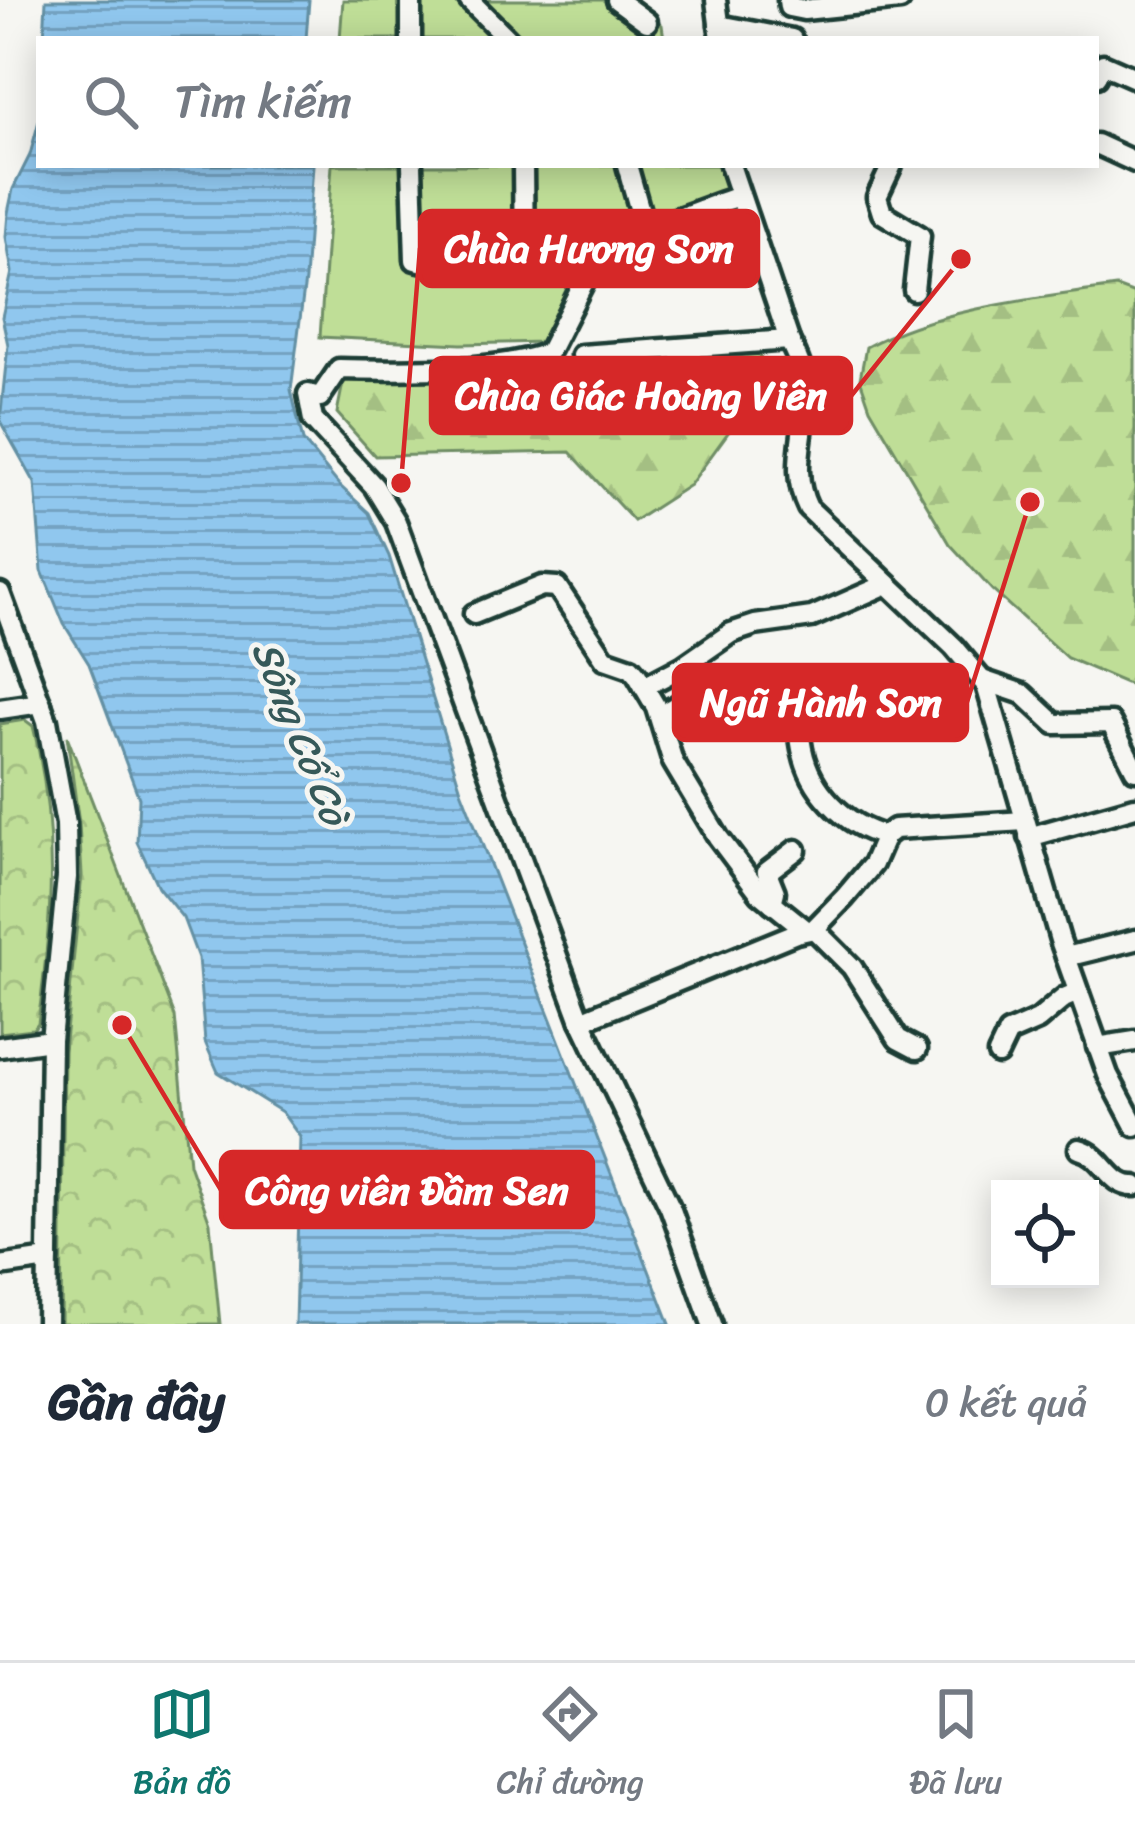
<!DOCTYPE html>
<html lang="vi">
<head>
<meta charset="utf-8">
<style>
  :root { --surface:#fff; --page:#f6f6f7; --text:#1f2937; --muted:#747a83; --line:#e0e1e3; --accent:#0f766e }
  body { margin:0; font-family:Sriracha,sans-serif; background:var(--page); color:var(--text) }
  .controls { position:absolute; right:36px; bottom:36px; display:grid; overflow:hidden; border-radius:0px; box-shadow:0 6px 30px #0003 }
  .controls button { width:108px; height:108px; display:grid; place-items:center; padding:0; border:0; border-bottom:3px solid var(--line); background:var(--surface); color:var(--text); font:60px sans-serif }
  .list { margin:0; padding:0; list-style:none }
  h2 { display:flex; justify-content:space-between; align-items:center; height:156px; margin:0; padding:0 48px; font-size:51px }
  h2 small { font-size:39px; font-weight:400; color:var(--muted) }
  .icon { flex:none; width:66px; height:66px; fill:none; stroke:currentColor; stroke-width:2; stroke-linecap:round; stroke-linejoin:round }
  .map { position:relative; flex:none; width:1135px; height:1324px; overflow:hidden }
  .search { position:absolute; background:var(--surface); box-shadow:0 6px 30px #0003; left:36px; right:36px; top:36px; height:132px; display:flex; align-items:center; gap:30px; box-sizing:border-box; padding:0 42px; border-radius:0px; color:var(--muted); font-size:45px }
  .sheet { height:336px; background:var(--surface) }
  nav { display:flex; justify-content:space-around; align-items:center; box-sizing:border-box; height:168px; border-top:3px solid var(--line); background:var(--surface); font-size:33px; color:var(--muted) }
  nav a { display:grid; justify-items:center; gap:6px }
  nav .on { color:var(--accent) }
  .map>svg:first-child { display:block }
</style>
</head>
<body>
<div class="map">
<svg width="1135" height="1324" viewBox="0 0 1135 1324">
  <defs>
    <pattern id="forest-firs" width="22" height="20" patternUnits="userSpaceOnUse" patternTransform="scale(3)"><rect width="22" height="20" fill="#bfde97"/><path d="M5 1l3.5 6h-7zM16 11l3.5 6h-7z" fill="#a4bf83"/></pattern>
    <pattern id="park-crowns" width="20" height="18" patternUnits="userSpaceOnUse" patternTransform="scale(3)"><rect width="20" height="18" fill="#bfde97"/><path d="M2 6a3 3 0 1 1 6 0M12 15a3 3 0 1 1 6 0" fill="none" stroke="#a4bf83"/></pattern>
    <pattern id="water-rules" width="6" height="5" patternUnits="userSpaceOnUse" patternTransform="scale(3)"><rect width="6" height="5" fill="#90c7ee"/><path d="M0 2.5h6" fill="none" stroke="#75a3c2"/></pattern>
  </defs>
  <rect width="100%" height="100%" fill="#f6f6f2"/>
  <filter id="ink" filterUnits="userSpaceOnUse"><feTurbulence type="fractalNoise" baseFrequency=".00833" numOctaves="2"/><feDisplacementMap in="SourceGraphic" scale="24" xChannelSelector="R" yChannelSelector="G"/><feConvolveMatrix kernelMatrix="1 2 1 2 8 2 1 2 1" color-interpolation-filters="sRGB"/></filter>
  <g filter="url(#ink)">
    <g fill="#bfde97" stroke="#6f8e66" stroke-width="3">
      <polygon points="343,0 631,0 662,25 664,39 340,39"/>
      <polygon points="332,165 723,165 735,206 579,262 542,342 461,344 320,337"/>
    </g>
    <g fill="url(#forest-firs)" stroke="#6f8e66" stroke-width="3">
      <path d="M1116 287 1135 294V687L1067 658 992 590 950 544 870 408 860 379 866 347C936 309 1037 298 1116 287Z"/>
      <polygon points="757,352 770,375 690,485 634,521 570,452 375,456 337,413 344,378"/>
    </g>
    <g fill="url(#park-crowns)" stroke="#6f8e66" stroke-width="3">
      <path d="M25 720 33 726C59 828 52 920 38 1023L33 1029 0 1033V724Z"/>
      <polygon points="67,736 175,1016 189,1164 210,1223 220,1324 61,1324 64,1051 82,875 79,824"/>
    </g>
    <g fill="url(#water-rules)" stroke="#6390a4" stroke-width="3">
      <polygon points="46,0 309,0 306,39 44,39"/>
      <polygon points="39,121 39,165 313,165 305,280 291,390 303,441 339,485 369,513 389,556 461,790 670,1324 295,1324 300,1137 282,1112 218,1072 205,1042 198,958 183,918 158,887 137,842 139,798 89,664 64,624 42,571 35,483 0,421 8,345 2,317 12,272 6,237 8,213 13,189 30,155"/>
    </g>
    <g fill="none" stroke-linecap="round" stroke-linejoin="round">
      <defs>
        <g id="minor">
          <polyline points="411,0 411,39"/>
          <polyline points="469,0 508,39"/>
          <polyline points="617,0 647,22"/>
          <polyline points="716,0 721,39"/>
          <polyline points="788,0 789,7 804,10 900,0"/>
          <polyline points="719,25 792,39"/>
          <polyline points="1096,77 1103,64 1135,78"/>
          <polyline points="1096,144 1135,162"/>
          <path d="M412 165 415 260C430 263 446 268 461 268 556 269 651 227 739 196"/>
          <polyline points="523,165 524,261"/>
          <polyline points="627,165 645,229"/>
          <path d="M730 165 789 340C798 358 805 374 805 395 806 435 789 470 808 508L954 647 986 685 1060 940 1108 1075 1135 1126"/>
          <polyline points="892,165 877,197 882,213 920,236 914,290"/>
          <polyline points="581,355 789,340"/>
          <polyline points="0,593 47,721 66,824 67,877 51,1040 47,1324"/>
          <polyline points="474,614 542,586 557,587 605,659 631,668 637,675 656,707 673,762 718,837 760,893 806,930"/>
          <polyline points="982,680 1023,694 1055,724 1111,723 1135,770"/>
          <polyline points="644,687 682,667 731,633 755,625 812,617 887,584"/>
          <polyline points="0,709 41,703"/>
          <path d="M660 715 695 695 725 698 787 684C797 701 798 728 802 749 810 790 844 825 885 836"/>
          <polyline points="1029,837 1135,807"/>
          <polyline points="772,903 775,892 767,872 796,850"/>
          <polyline points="814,929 852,967 898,1039 917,1049"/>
          <polyline points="1066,957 1135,940"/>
          <polyline points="581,1021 796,933 814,929 845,897 873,864 885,836 894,829 1025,821"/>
          <polyline points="0,1047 51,1040"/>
          <polyline points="1097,1047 1135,1041"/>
          <polyline points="998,1054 1008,1033 1038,1020 1064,998 1078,992"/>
          <path d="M1079 1149C1104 1155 1109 1187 1135 1186"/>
          <polyline points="0,1266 48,1259"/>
          <path d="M712 1324 670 1207 581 1021 396 522 374 486 313 420 308 394 320 397 339 369C398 370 493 373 548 353L590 270 745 215"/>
        </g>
      </defs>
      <use href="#minor" stroke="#1f3d34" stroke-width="27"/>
      <use href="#minor" stroke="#f6f6f2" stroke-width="18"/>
    </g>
  </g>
  <g text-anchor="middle" stroke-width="10" stroke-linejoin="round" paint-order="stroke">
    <g font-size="39" font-style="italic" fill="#365959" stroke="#f6f6f2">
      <text transform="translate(301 732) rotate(68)" y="14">Sông Cổ Cò</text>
    </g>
  </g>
  <path fill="none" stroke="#d62828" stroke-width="4.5" d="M401 483L420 248M961 259L851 396M1030 502L967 702M122 1025L221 1190"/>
  <g fill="#d62828" stroke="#f6f6f2" stroke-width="4.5">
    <circle cx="401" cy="483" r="12"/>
    <circle cx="961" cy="259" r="12"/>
    <circle cx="1030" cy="502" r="12"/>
    <circle cx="122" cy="1025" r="12"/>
  </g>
  <g fill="#d62828" stroke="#d62828" stroke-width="4.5">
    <rect x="420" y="211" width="338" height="75" rx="12"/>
    <rect x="431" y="358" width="420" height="75" rx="12"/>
    <rect x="674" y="665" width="293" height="75" rx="12"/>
    <rect x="221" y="1152" width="372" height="75" rx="12"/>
  </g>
  <g font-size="39" text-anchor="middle" font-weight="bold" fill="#fff">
    <text x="589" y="262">Chùa Hương Sơn</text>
    <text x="641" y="409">Chùa Giác Hoàng Viên</text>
    <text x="821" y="716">Ngũ Hành Sơn</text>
    <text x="407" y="1204">Công viên Đầm Sen</text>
  </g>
</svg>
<div class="controls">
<button><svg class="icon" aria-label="locate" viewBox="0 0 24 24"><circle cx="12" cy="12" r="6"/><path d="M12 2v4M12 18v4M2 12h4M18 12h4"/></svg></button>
</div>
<div class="search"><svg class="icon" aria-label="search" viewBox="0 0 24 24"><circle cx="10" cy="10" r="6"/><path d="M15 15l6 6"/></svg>Tìm kiếm</div>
</div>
<section class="sheet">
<h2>Gần đây<small>0 kết quả</small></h2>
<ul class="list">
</ul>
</section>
<nav>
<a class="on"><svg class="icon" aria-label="map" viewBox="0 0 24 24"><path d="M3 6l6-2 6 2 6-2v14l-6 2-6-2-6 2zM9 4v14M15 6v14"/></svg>Bản đồ</a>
<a><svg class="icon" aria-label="directions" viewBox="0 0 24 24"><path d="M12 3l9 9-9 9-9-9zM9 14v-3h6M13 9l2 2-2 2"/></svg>Chỉ đường</a>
<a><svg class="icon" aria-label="saved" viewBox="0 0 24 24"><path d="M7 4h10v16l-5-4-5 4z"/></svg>Đã lưu</a>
</nav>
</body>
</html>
